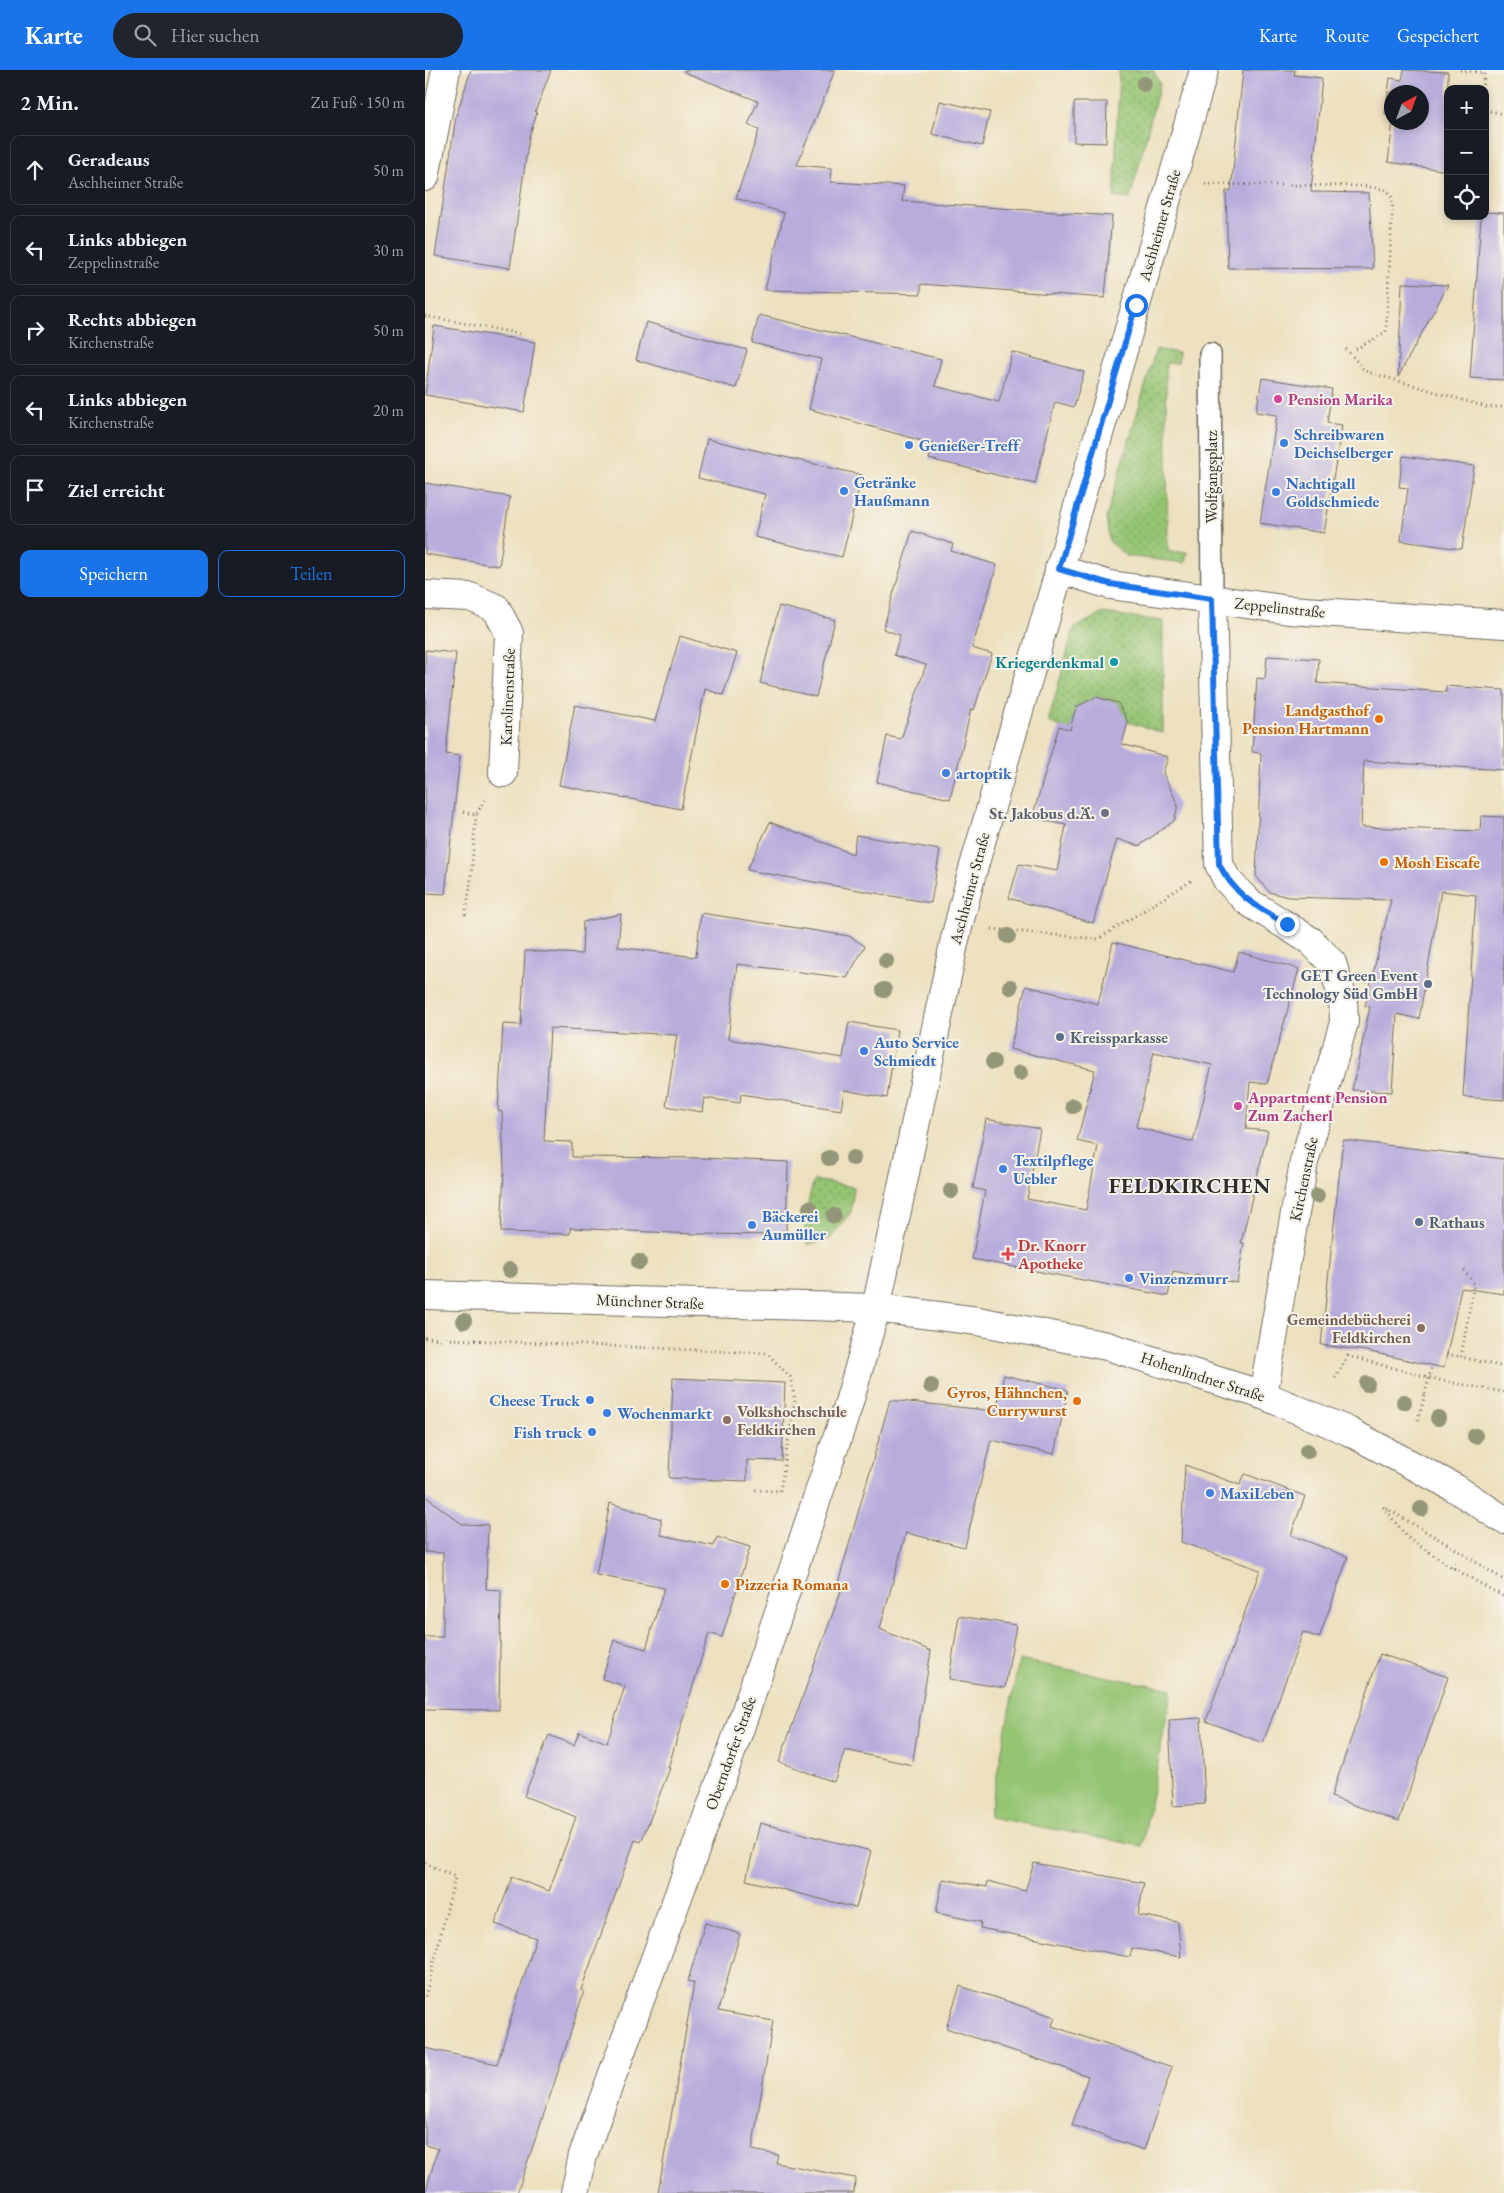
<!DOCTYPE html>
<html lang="de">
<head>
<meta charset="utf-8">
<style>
  :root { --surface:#171b24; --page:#20242c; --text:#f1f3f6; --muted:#9ea1a6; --line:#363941; --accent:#1a73e8 }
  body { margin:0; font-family:"EB Garamond",serif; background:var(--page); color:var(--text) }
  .controls { position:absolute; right:15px; top:15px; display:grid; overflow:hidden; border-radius:10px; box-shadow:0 2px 8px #0003 }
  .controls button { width:45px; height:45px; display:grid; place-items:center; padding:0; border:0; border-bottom:1px solid var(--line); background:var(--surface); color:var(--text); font:25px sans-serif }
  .compass { position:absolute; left:959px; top:15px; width:45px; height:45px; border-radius:50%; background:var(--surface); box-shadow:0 2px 8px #0003; rotate:41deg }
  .stop { position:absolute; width:15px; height:15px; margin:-11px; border:4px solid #1a73e8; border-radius:50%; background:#fff }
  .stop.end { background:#1a73e8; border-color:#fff; box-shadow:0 1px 5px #0008 }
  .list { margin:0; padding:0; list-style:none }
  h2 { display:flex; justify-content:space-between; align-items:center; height:65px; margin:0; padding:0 20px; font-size:21px }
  h2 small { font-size:16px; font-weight:400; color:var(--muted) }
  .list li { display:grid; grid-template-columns:32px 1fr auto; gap:15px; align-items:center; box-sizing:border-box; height:70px; margin:0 10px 10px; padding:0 10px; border:1px solid var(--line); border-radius:10px }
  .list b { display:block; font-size:19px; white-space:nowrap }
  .list p { margin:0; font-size:16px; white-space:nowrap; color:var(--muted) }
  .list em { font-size:16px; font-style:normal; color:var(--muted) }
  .actions { display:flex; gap:10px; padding:15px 20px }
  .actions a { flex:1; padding:11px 0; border:1px solid var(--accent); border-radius:10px; text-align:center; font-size:18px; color:var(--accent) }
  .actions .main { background:var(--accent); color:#fff }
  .icon { flex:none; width:28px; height:28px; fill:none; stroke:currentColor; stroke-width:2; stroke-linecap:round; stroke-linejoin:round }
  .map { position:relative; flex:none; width:1079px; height:2123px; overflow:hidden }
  header { display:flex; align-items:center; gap:30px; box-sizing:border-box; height:70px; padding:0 25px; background:var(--accent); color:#fff }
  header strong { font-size:24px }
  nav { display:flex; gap:28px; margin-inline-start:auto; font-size:18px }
  .search { width:350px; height:45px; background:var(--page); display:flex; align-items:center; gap:12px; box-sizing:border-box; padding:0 18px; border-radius:28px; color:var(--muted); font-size:19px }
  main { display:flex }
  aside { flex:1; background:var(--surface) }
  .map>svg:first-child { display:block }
</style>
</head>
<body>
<header>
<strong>Karte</strong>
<div class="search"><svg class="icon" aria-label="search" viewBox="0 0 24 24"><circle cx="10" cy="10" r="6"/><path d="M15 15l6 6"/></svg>Hier suchen</div>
<nav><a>Karte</a><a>Route</a><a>Gespeichert</a></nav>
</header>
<main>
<aside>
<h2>2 Min.<small>Zu Fuß · 150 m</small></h2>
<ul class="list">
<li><svg class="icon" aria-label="ahead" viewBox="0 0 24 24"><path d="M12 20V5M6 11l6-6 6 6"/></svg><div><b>Geradeaus</b><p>Aschheimer Straße</p></div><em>50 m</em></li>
<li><svg class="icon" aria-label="left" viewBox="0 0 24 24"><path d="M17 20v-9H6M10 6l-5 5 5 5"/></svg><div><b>Links abbiegen</b><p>Zeppelinstraße</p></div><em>30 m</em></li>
<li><svg class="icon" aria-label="right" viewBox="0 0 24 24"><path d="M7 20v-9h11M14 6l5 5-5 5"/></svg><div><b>Rechts abbiegen</b><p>Kirchenstraße</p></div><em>50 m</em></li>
<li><svg class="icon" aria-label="left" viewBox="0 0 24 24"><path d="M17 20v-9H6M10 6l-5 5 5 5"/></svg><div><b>Links abbiegen</b><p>Kirchenstraße</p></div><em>20 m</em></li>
<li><svg class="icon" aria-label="arrive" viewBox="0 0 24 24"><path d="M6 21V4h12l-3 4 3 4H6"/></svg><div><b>Ziel erreicht</b></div></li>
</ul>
<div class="actions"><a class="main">Speichern</a><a>Teilen</a></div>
</aside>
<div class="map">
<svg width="1079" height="2123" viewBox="0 0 1079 2123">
  <defs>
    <pattern id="grass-dots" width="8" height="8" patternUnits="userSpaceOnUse" patternTransform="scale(1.25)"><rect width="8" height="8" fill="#95c472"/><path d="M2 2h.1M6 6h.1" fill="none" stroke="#7a9f5e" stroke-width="1.8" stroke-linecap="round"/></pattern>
  </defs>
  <rect width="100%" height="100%" fill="#f7f3e8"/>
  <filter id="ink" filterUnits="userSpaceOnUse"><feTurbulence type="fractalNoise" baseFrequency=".02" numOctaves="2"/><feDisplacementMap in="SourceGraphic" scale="10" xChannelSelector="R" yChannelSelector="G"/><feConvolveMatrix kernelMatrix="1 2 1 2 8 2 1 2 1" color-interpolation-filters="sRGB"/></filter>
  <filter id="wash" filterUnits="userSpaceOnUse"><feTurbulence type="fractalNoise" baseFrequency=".0096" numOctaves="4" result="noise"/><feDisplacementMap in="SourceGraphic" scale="20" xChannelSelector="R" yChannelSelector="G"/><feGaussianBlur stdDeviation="1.12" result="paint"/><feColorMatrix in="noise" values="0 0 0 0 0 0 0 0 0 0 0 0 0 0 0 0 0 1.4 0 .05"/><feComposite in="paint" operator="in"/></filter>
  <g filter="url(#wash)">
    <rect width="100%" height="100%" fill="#ede0bf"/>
    <g fill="url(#grass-dots)" stroke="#60784e">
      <polygon points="694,0 728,0 735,14 705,129 689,127"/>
      <polygon points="731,279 754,283 753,293 741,293 743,482 762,482 760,493 701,486 684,471 681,448"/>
      <polygon points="678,543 738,551 738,663 703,652 693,633 671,627 651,637 645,660 623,652 649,558"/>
      <path d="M389 1110 429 1117 426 1142 405 1169 382 1175C377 1154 383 1130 389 1110Z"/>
    </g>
    <polygon fill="#95c472" stroke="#60784e" points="594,1590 747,1619 717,1776 564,1747"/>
    <g id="blocks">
      <g fill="#b7acdc" fill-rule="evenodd">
        <polygon points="46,0 126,0 110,42 112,43 104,67 85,198 10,186 31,46"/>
        <polygon points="259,0 410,0 372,95 407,98 406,112 479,116 477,131 687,146 680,228 496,214 496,224 340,220 359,143 311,128 334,60 323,55 333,31 259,2"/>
        <polygon points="818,0 870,0 869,5 897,8 886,122 944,123 948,199 803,198 801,121 806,121"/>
        <polygon points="979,0 1023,2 1023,101 963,92 968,52 996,52 996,22 966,22 966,45 960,44 965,8 977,10"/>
        <polygon points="515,31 565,42 557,76 507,64"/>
        <polygon points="649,32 682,32 681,73 649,72"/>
        <polygon points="1060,142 1079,143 1079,310 1045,308 1056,146 1060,146"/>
        <polygon points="977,213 1023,215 973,307"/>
        <polygon points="334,245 516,289 510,316 574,332 587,282 659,302 649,337 630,332 610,414 504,389 508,374 384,339 396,289 327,273"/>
        <polygon points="221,252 322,280 311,318 211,290"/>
        <polygon points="9,256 110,272 99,342 0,325"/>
        <polygon points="837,308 907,319 902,353 917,355 899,463 835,453 852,345 831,342"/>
        <polygon points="282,369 437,405 417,487 330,467 340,424 273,408"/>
        <polygon points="978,386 1049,396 1037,479 976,471 983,418 974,417"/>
        <polygon points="0,413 85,427 74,496 0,484"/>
        <polygon points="487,461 528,474 526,481 572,495 547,578 567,584 549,640 546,639 525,729 452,712 462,666 476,669 501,595 469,585 475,565 458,559"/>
        <polygon points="354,536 410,550 391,627 335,613"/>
        <polygon points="255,566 312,583 298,625 280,619 256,739 134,715 150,635 230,651"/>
        <polygon points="0,580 31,583 21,684 35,686 20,824 0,823"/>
        <polygon points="842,586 894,589 892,613 1021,622 1021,616 1079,620 1079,700 939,691 936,757 1055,761 1056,746 1079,747 1079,1030 1038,1027 1051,825 1016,821 994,949 972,944 967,1022 927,1020 945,937 940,936 966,830 863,827 844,822 831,806 836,683 827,682 832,608 840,609"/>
        <polygon points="671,627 693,633 703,652 697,674 743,687 738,703 753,735 749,751 714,776 692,769 668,853 584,828 594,794 632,801 641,755 607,748 634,656 645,660 651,637"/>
        <polygon points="345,752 428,784 431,765 515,780 506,833 322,800"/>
        <polygon points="276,843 424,866 440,876 422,908 312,894 303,969 418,988 424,952 472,960 462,1028 419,1020 416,1040 316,1024 315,1033 279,1028 277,1042 241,1036 252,965 125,958 119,1071 147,1072 147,1087 276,1088 363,1092 361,1165 268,1164 145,1158 145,1164 76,1162 79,1101 77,1042 73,1041 78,954 96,955 100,881 157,884 158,852 196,844 193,877 271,887"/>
        <path d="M688 872 808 902 814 882 874 899 842 1014 825 1012 821 1059 843 1061 816 1173H819L812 1213 748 1201 743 1226 547 1189 560 1121 548 1118 561 1049 615 1059 602 1129 661 1140 673 1076 652 1071 670 1000 585 979 601 916 673 934ZM729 982 787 995 768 1072 711 1057Z"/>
        <polygon points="918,1070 1079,1089 1079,1224 1036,1218 1019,1298 941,1281 896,1275"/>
        <polygon points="579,1305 643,1320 629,1384 566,1370 540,1477 481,1463 455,1559 506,1581 487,1695 420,1680 409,1712 354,1692 417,1518 412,1517 465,1330 571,1341"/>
        <polygon points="248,1308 360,1313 357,1391 322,1390 322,1411 244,1408"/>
        <polygon points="760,1395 815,1415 820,1404 880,1426 866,1465 923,1487 894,1568 878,1562 838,1673 781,1651 835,1500 756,1472"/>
        <polygon points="0,1426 37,1454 63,1455 61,1519 76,1520 74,1640 0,1639 0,1567 18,1567 18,1483 0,1482"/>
        <polygon points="185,1433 236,1449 236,1465 289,1476 292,1467 325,1477 297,1567 284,1563 243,1698 245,1698 216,1772 210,1770 156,1920 159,1921 129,2014 92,2123 0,2123 13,2079 0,2075 0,1978 72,1994 111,1868 70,1854 87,1807 124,1821 151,1747 99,1726 124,1665 149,1675 154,1662 182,1673 200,1616 177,1609 189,1570 221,1579 239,1518 171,1505"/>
        <polygon points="534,1546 591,1555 580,1618 524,1609"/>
        <polygon points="955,1584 1023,1607 974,1751 906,1727"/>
        <polygon points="776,1648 780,1734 748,1736 744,1650"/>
        <polygon points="335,1753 446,1781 431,1838 321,1810"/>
        <polygon points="609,1793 719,1813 713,1845 753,1852 756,1887 707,1878 705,1887 555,1858 556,1852 511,1843 518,1809 562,1817 563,1811 600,1821"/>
        <polygon points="280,1853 315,1864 293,1941 348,1951 327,2080 353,2085 351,2093 430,2108 429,2123 233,2123 269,1913 263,1911"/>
        <polygon points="535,1916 630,1947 627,1956 747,1997 719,2080 647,2055 663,2006 521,1958"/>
      </g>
    </g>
  </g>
  <g filter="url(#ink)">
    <use href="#blocks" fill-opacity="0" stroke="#6f6a5f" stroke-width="1"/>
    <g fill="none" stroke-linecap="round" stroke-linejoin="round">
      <defs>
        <polyline id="service" points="785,284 787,529"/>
        <g id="minor">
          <polyline points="0,107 21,0"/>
          <polyline points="634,499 685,515 864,540 1079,554"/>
          <polyline points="0,525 45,527 71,538 84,563 78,703"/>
          <polyline points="787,529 794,794 802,810 822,831 886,871 907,893 918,929 919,952 879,1092 838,1325"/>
        </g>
        <polyline id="tertiary" points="0,1225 451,1238 553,1251 682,1276 838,1325 923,1361 1030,1418 1079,1450"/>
        <polyline id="secondary" points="150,2123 158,2085 315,1658 423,1336 451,1238 530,869 545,810 779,0"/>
      </defs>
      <use href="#service" stroke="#6f6a5f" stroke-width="24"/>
      <use href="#minor" stroke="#6f6a5f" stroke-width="30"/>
      <use href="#tertiary" stroke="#6f6a5f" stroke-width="30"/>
      <use href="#secondary" stroke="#6f6a5f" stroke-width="30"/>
      <g stroke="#6f6a5f" stroke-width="3" stroke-dasharray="1 4" stroke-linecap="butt">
        <polyline points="1035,0 1059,3 1057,19"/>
        <polyline points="1060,40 1079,44"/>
        <polyline points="780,114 939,116 962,120 968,129 961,262 929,280"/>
        <polyline points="0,246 96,264"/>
        <polyline points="921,279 940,301 1061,337 1079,337"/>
        <polyline points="38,742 51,745 60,729"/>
        <polyline points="40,845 45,819 51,745"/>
        <polyline points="567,859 673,869 766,811"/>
        <polyline points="1039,1200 1049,1214 1036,1287 1079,1297"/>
        <polyline points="0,1268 342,1283 365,1307 370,1330 355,1421 327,1420"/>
        <polyline points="1022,1284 1036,1287"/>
        <polyline points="910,1308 923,1286 1018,1311 1079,1322"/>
        <polyline points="993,1350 1000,1324"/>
        <polyline points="958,1437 983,1468 1028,1498 1079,1527"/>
        <polyline points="961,1438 1029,1478 1079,1510"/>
        <polyline points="1028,1498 1032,1490"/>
        <polyline points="0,1793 30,1807 0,1928"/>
      </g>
      <use href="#service" stroke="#fff" stroke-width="21"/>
      <use href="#minor" stroke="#fff" stroke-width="28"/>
      <use href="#tertiary" stroke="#fff" stroke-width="28"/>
      <use href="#secondary" stroke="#fff" stroke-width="28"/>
      <polyline stroke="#6f6a5f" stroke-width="3" stroke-dasharray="1 4" stroke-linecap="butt" points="1000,1324 1007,1295"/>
    </g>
    <g fill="#949679">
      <circle cx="719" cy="14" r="8"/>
      <circle cx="583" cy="866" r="8"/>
      <circle cx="461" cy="891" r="8"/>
      <circle cx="585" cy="917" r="8"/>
      <circle cx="459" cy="920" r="8"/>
      <circle cx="568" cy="992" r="8"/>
      <circle cx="595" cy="1003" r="8"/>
      <circle cx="648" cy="1036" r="8"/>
      <circle cx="404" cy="1088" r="8"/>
      <circle cx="428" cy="1088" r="8"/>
      <circle cx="526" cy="1121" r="8"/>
      <circle cx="892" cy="1126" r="8"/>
      <circle cx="385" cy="1138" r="8"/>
      <circle cx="409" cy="1146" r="8"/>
      <circle cx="214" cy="1192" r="8"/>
      <circle cx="85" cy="1200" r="8"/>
      <circle cx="39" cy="1251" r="8"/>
      <circle cx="942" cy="1314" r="8"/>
      <circle cx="506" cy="1316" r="8"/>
      <circle cx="979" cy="1332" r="8"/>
      <circle cx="1013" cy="1348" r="8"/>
      <circle cx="1050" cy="1366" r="8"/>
      <circle cx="882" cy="1381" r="8"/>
      <circle cx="996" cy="1439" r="8"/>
    </g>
  </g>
  <g fill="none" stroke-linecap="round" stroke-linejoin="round" filter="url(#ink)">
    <path stroke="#1a73e8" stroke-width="6" d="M711 235 634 499 685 514 787 529 794 794C810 826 832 837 862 854"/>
  </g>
  <g fill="#d1479c" stroke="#f7f3e8" stroke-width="2">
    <circle cx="853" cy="329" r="5"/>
    <circle cx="813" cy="1036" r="5"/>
  </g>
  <g fill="#3f7fe0" stroke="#f7f3e8" stroke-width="2">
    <circle cx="859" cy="373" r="5"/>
    <circle cx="484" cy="375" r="5"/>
    <circle cx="419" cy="421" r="5"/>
    <circle cx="851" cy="422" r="5"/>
    <circle cx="521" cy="703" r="5"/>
    <circle cx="439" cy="981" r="5"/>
    <circle cx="578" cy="1099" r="5"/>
    <circle cx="327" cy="1155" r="5"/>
    <circle cx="704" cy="1208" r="5"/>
    <circle cx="165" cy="1330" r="5"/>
    <circle cx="182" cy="1343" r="5"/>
    <circle cx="167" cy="1362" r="5"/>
    <circle cx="785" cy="1423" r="5"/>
  </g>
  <circle fill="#0f9aa8" stroke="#f7f3e8" stroke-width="2" cx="689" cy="592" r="5"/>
  <g fill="#e8710a" stroke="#f7f3e8" stroke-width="2">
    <circle cx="954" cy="649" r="5"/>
    <circle cx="959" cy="792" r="5"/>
    <circle cx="652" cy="1331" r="5"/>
    <circle cx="300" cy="1514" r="5"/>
  </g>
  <circle fill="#6b7280" stroke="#f7f3e8" stroke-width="2" cx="680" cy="743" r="5"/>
  <g fill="#5c6f8a" stroke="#f7f3e8" stroke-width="2">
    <circle cx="1003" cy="914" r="5"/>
    <circle cx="635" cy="967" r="5"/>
    <circle cx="994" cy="1152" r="5"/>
  </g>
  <path fill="#e0444e" stroke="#f7f3e8" stroke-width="2" d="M580.5 1176.5h5v5h5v5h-5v5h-5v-5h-5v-5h5z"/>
  <g fill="#8d6e63" stroke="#f7f3e8" stroke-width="2">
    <circle cx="996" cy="1258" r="5"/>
    <circle cx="302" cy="1350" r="5"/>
  </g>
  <g text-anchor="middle" stroke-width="4" stroke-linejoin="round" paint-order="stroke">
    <g font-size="16" fill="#2b2b2b" stroke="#f7f3e8">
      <text transform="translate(734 155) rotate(-74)" y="6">Aschheimer Straße</text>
      <text transform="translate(786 407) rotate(-90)" y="6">Wolfgangsplatz</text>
      <text transform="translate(855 537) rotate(6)" y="6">Zeppelinstraße</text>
      <text transform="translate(82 627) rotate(-88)" y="6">Karolinenstraße</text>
      <text transform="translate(544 818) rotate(-75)" y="6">Aschheimer Straße</text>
      <text transform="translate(878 1109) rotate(-78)" y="6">Kirchenstraße</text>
      <text transform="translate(225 1231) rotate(2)" y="6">Münchner Straße</text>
      <text transform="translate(778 1306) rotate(18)" y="6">Hohenlindner Straße</text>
      <text transform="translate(305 1683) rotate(-70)" y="6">Oberndorfer Straße</text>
    </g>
    <g font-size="16" font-weight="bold" fill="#b23c85" stroke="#f7f3e8" text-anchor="start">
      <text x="863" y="335">Pension Marika</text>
      <text x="823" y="1033">Appartment Pension<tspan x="823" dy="18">Zum Zacherl</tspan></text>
    </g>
    <g font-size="16" font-weight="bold" fill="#366cbe" stroke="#f7f3e8" text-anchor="start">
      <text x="869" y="370">Schreibwaren<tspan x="869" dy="18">Deichselberger</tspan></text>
      <text x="494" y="381">Genießer-Treff</text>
      <text x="429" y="418">Getränke<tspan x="429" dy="18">Haußmann</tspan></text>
      <text x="861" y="419">Nachtigall<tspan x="861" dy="18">Goldschmiede</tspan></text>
      <text x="531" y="709">artoptik</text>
      <text x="449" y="978">Auto Service<tspan x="449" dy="18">Schmiedt</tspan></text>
      <text x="588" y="1096">Textilpflege<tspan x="588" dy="18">Uebler</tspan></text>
      <text x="337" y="1152">Bäckerei<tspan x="337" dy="18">Aumüller</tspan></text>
      <text x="714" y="1214">Vinzenzmurr</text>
      <text x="155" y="1336" text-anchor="end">Cheese Truck</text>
      <text x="192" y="1349">Wochenmarkt</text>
      <text x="157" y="1368" text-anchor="end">Fish truck</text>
      <text x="795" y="1429">MaxiLeben</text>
    </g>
    <g font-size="16" font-weight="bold" fill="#0d838f" stroke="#f7f3e8" text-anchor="end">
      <text x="679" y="598">Kriegerdenkmal</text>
    </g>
    <g font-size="16" font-weight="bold" fill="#c56008" stroke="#f7f3e8" text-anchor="end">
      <text x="944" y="646">Landgasthof<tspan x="944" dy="18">Pension Hartmann</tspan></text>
      <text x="969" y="798" text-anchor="start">Mosh Eiscafe</text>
      <text x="642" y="1328">Gyros, Hähnchen,<tspan x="642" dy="18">Currywurst</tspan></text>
      <text x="310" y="1520" text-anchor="start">Pizzeria Romana</text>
    </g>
    <g font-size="16" font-weight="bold" fill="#5b616d" stroke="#f7f3e8" text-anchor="end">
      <text x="670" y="749">St. Jakobus d.Ä.</text>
    </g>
    <g font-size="16" font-weight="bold" fill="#4e5e75" stroke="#f7f3e8" text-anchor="start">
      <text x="993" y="911" text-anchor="end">GET Green Event<tspan x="993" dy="18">Technology Süd GmbH</tspan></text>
      <text x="645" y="973">Kreissparkasse</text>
      <text x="1004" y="1158">Rathaus</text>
    </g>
    <g font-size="16" font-weight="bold" fill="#be3a42" stroke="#f7f3e8" text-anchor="start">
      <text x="593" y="1181">Dr. Knorr<tspan x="593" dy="18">Apotheke</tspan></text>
    </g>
    <g font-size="16" font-weight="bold" fill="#785e54" stroke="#f7f3e8" text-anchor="end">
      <text x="986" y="1255">Gemeindebücherei<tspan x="986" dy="18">Feldkirchen</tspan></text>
      <text x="312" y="1347" text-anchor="start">Volkshochschule<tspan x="312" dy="18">Feldkirchen</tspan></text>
    </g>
    <g font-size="21" font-weight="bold" letter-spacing="1" fill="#2b2b2b" stroke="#f7f3e8">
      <text x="765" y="1123">FELDKIRCHEN</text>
    </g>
  </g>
</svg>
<div class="controls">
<button>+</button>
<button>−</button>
<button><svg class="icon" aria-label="locate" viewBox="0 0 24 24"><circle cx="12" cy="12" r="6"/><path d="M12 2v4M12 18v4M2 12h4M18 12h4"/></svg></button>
</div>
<svg class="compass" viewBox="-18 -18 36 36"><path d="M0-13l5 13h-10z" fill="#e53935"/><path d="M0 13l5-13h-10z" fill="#9ea1a6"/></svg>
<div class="stop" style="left:711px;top:235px"></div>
<div class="stop end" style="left:862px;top:854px"></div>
</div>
</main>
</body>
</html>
